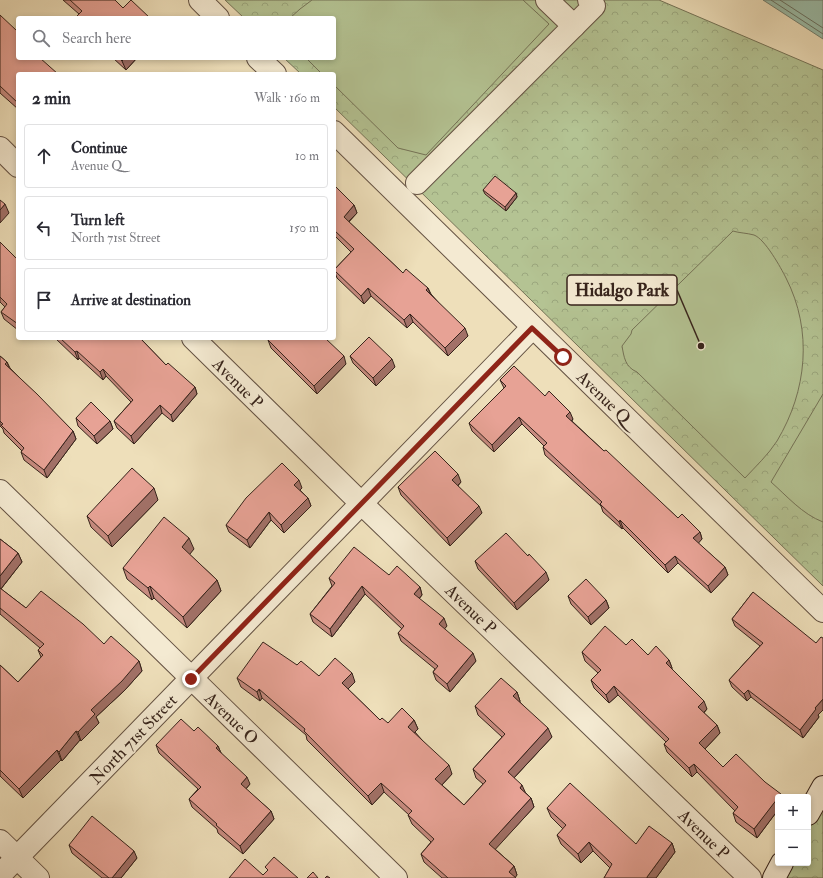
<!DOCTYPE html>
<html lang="en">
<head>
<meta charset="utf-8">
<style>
  :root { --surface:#fff; --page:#f7f7f7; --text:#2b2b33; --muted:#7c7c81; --line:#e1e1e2 }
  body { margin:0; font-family:"IM FELL Double Pica",serif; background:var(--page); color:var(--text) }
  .controls { position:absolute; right:12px; bottom:12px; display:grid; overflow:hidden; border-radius:4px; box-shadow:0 2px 6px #0003 }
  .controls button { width:36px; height:36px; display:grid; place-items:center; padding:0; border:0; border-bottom:1px solid var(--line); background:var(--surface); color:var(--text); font:20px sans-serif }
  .stop { position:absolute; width:12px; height:12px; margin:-9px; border:3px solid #8f2418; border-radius:50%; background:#fff }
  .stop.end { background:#8f2418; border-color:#fff; box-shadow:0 1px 4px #0008 }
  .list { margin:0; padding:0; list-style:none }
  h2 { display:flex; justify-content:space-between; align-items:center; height:52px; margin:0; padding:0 16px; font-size:17px }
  h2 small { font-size:13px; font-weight:400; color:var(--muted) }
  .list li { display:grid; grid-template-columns:26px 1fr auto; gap:12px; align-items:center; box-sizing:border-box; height:64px; margin:0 8px 8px; padding:0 8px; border:1px solid var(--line); border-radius:4px }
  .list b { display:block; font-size:15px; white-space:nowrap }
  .list p { margin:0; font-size:13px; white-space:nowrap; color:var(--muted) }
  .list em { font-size:13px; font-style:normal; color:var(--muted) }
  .icon { flex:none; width:22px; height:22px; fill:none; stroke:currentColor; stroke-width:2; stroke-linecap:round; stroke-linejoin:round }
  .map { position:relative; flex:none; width:823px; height:878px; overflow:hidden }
  .search { position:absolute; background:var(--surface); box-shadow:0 2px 6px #0003; left:16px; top:16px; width:320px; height:44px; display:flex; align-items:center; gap:10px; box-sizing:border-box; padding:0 14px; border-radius:4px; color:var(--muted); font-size:15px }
  .panel { position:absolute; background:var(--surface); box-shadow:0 2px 6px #0003; left:16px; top:72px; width:320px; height:268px; border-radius:4px }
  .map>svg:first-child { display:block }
</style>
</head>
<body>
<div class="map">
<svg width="823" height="878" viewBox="0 0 823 878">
  <defs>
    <pattern id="park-crowns" width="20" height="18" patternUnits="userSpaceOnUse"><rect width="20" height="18" fill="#b4c393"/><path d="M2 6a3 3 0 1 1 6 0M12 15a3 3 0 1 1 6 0" fill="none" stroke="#9ba77e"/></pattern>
  </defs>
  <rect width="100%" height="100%" fill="#eedfba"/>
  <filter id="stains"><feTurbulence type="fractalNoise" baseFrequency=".005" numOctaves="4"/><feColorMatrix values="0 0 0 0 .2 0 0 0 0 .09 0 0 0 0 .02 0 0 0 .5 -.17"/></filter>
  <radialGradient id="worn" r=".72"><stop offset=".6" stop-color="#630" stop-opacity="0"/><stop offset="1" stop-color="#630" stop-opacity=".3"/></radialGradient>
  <g fill="url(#park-crowns)" stroke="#757357">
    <polygon points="225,0 659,0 823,70 823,586 334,107 334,74 301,74 284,58 334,58 334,18 244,18"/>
    <polygon points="823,802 823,878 779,878 788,863 808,863 808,828"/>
  </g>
  <g fill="#b4c393" stroke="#757357">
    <polygon points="312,0 523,0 549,24 426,155 398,148 334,85 334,74 322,74 306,58 334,58 334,18 290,18 300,9"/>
    <path d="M733 231C739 233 747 233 754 235 765 239 781 268 786 278 813 331 807 391 777 441 768 455 756 466 745 478L637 372C625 367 624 357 622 346L631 334 632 330Z"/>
    <path d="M823 394V522C802 514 787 496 771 482Z"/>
  </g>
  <polygon fill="#9bbda9" stroke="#737f70" points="763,0 823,0 823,39"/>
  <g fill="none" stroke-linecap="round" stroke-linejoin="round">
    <g stroke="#687062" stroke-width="1">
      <polyline points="771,0 823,34"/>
      <polyline points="780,0 823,28"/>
    </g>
    <defs>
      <g id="street">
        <polyline points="200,0 218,18"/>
        <polyline points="547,0 574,26"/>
        <polyline points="258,58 275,74"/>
        <polyline points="334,132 823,611"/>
        <polyline points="0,148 18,166"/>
        <polyline points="417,183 594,6 589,0"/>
        <polyline points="193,338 361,503 750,878"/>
        <polyline points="0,491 396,878"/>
        <polyline points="0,841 38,878"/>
        <polyline points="0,875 532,328"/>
      </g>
      <g id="secondary">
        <polyline points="808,814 823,787"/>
        <polyline points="774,878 782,863"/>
      </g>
    </defs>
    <use href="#street" stroke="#645243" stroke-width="24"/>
    <use href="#secondary" stroke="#36231b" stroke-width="24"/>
    <use href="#street" stroke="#f4ead2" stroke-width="22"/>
    <use href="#secondary" stroke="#f4ead2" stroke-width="22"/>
  </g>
  <g fill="#c78b80" stroke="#36231b">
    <polygon points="63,0 115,0 123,8 150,18 77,18 76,17 79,14"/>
    <polygon points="0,15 18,74 18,109 0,93"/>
    <polygon points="113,58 137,58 126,70"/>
    <polygon points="334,185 354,205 357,213 349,222 403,273 428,288 431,294 468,336 448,356 413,322 407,328 371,296 364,304 337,278 334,270 351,252 334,235"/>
    <polygon points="483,190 516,193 517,197 506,211 485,194"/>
    <polygon points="0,242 18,260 18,330 4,319 1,312 5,307 0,302"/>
    <polygon points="55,338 140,338 166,365 195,387 197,394 173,422 162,413 134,444 117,428 114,421 131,402 106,376 103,380 79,358 78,360"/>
    <polygon points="268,340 346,364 317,394 271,348"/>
    <polygon points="0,356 7,362 10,368 73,431 76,439 47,478 24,460 21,452 22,451 4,433 3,429 0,426"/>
    <polygon points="350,356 395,367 376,386 353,363"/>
    <polygon points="500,380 545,396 573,419 572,421 604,451 678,518 700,532 702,539 698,543 725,567 728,575 711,593 678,563 668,573 623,528 622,529 603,512 601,506 545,455 543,447 544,446 522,424 494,452 472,431 469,423 504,388"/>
    <polygon points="76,418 110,421 113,429 97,444 78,426"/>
    <polygon points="461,482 458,486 482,513 450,546 401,495 398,487"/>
    <polygon points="302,488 300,490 308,498 311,506 284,533 271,520 250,548 229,532 226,525"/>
    <polygon points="158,500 112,547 91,527 87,516"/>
    <polygon points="0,539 18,553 22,562 1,589 26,608 104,644 139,661 142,671 125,690 96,717 99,723 81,741 80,740 62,761 61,760 23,798 0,776 0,665 18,682 41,657 38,650 40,648 0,614"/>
    <polygon points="194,549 189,554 217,580 221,591 187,628 154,598 152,600 127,579 123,568"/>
    <polygon points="528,556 549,580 517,610 478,569 475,561"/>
    <polygon points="389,575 420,587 422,595 419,599 447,626 444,629 476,661 450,692 436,680 433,672 435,669 401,641 398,633 402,629 365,594 332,637 313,622 310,614 332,586 329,578"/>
    <polygon points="753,592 819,717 803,738 751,697 747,701 732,687 729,680 760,646 735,626 732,619"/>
    <polygon points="568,596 606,600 609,608 591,625 571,604"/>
    <polygon points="626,645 648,655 669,660 672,668 672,669 707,709 704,713 717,725 720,733 705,749 723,767 778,797 778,810 757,838 736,822 733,813 735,811 697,772 692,777 667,752 664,744 666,742 618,695 609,703 594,688 591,680 598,673 585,661 582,652"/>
    <polygon points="297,665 319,676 355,682 348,689 380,720 388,723 414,720 418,729 415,732 452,774 442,785 464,805 483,784 476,778 473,769 502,737 478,715 475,706 517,692 520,701 520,702 552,737 514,778 525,792 531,798 534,807 495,849 514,866 517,875 515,877 516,878 442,878 424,862 421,854 431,842 412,824 408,815 409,815 384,792 372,805 307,740 306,735 262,698 260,701 241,687 237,678"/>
    <polygon points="194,731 218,746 221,753 250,784 246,789 271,811 274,819 243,854 218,833 217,829 192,807 189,799 198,789 159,753 156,745"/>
    <polygon points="547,808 636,844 672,843 675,852 656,878 604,878 610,868 593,851 581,863 561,844 557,835 563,829 551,817"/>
    <polygon points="69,845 137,858 121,878 102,878 72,853"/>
  </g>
  <g fill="#a27168" stroke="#36231b">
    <polygon points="125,58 137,58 126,70 122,61"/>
    <polygon points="516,193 517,197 506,211 505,207"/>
    <polygon points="5,204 9,213 0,223 0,210"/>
    <polygon points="354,205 357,213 346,224 344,217"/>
    <polygon points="368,288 371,296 364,304 361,296"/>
    <polygon points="428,288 431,296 426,290"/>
    <polygon points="410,314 413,322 407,328 404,320"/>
    <polygon points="465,328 468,336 448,356 445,348"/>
    <polygon points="77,351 79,358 78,360 75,352"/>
    <polygon points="344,356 346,364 317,394 314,386"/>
    <polygon points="392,359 395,367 376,386 373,378"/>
    <polygon points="7,362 10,370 5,364"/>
    <polygon points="103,369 106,376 103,380 100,372"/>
    <polygon points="195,387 197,394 173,422 171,415"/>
    <polygon points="160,405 162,413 134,444 131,436"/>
    <polygon points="570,412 573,419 569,423 566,416"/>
    <polygon points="519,417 522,424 494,452 492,445"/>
    <polygon points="110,421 113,429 97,444 94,436"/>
    <polygon points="73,431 76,439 47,478 44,470"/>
    <polygon points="458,474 461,482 455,488 452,480"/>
    <polygon points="299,480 302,488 297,493 294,485"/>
    <polygon points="154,488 158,500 112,547 108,536"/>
    <polygon points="308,498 311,506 284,533 281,525"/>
    <polygon points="479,506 482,513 450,546 447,538"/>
    <polygon points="269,512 271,520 250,548 247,540"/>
    <polygon points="620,520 623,528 622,529 619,522"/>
    <polygon points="700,532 702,539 696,546 693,538"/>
    <polygon points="189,538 194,549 186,559 182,547"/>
    <polygon points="18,553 22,562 0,590 0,576"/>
    <polygon points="675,556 678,563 668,573 665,565"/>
    <polygon points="725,567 728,575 711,593 708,586"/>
    <polygon points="546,572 549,580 517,610 514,603"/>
    <polygon points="217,580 221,591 187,628 183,617"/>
    <polygon points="150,586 154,598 152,600 148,588"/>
    <polygon points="362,586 365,594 332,637 330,629"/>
    <polygon points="420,587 422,595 416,602 414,594"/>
    <polygon points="606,600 609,608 591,625 588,617"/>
    <polygon points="444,618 447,626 442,632 439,624"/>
    <polygon points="473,653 476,661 450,692 447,684"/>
    <polygon points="669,660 672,668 669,672 666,663"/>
    <polygon points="139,661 142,671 125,690 96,717 99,723 81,741 78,732 91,710"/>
    <polygon points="352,673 355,682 345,692 342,683"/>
    <polygon points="614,686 618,695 609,703 606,695"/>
    <polygon points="259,689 262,698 260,701 257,692"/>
    <polygon points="748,690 751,697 747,701 744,694"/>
    <polygon points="517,692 520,701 517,705 513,696"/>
    <polygon points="823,699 823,710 818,715 819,717 803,738 800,730 815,708"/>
    <polygon points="704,701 707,709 701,715 698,707"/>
    <polygon points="414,720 418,729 412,735 408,727"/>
    <polygon points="717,725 720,733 702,752 699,743"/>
    <polygon points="548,728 552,737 511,781 508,772"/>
    <polygon points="76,731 80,740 62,761 59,752"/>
    <polygon points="218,746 221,753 216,748"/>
    <polygon points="57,750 61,760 23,798 19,789"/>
    <polygon points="694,764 697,772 692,777 689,768"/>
    <polygon points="449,765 452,774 439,788 435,779"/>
    <polygon points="247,777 250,784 243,792 241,784"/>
    <polygon points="381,783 384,792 372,805 368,796"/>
    <polygon points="522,785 526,794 520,788"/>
    <polygon points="778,797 778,810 757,838 754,829"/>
    <polygon points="531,798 534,807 492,853 489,844"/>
    <polygon points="271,811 274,819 243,854 240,846"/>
    <polygon points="589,842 593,851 581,863 578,854"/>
    <polygon points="672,843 675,852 656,878 647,878 647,877"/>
    <polygon points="134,851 137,858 121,878 112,878"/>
    <polygon points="514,866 517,875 515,878 509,872"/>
  </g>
  <g fill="#e7a295" stroke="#36231b">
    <polygon points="70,0 115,0 123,8 131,0 150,18 78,18 76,17 82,11"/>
    <polygon points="0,15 16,30 18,28 18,58 40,58 58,74 18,74 18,103 0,86"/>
    <polygon points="119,58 125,58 122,61"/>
    <polygon points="495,176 516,193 505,207 483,190"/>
    <polygon points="334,185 354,205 344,217 403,273 406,269 428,288 426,290 465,328 445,348 410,314 404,320 368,288 361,296 334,270 354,249 334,230"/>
    <polygon points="0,200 5,204 0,210"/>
    <polygon points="0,242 18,260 18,324 1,312 7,304 0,297"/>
    <polygon points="369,337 392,359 373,378 350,356"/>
    <polygon points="60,338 140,338 166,365 168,363 195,387 171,415 160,405 131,436 114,421 133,400 103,369 100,372 77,351 75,352"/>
    <polygon points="270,338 325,338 344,356 314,386 268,340"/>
    <polygon points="0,356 7,362 5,364 37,394 73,431 44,470 21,452 24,448 1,425 3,424 0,421"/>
    <polygon points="514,366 545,396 549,391 570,412 566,416 604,451 606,450 678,518 682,514 700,532 693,538 725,567 708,586 675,556 665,565 620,520 619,522 600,504 602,502 543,447 547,443 519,417 492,445 469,423 506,386 500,380"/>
    <polygon points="91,402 110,421 94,436 76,418"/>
    <polygon points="435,451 458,474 452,480 479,506 447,538 398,487"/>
    <polygon points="282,463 299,480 294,485 308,498 281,525 269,512 247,540 226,525 246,498"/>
    <polygon points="132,468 154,488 108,536 87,516"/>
    <polygon points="164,517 189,538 182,547 217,580 183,617 150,586 148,588 123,568"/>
    <polygon points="506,533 528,556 529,554 546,572 514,603 475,561"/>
    <polygon points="0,539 18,553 0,576"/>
    <polygon points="354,547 389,575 397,566 420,587 414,594 444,618 439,624 473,653 447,684 433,672 438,666 398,633 404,626 362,586 330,629 310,614 335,583 329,578"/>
    <polygon points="586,579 606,600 588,617 568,596"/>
    <polygon points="0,588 26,608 41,591 83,624 104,644 111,636 139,661 122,681 91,710 95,714 78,732 76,731 59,752 57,750 19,789 0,770 0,665 18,682 43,655 38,650 44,644 0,608"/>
    <polygon points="753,592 816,643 821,637 823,638 823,699 815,708 816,709 800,730 748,690 744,694 729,680 763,643 732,619"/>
    <polygon points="605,626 626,645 632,639 648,655 656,646 669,660 666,663 704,701 698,707 717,725 699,743 723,767 736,754 765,782 781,794 754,829 733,813 738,807 694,764 689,768 664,744 669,739 614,686 606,695 591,680 601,670 582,652"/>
    <polygon points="263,642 297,665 301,661 319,676 335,658 352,673 342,683 380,720 382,718 388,723 402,708 414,720 408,727 449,765 435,779 464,805 486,781 473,769 505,734 475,706 501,678 517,692 513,696 548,728 508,772 522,785 520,788 531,798 489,844 514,866 509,872 516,878 448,878 421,854 434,839 408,815 412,811 381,783 368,796 304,731 305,729 259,689 257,692 237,678"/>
    <polygon points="181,719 194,731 198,727 218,746 216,748 247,777 241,784 271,811 240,846 216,825 217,824 189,799 201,787 156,745"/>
    <polygon points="570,783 636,844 649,826 672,843 647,877 647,878 604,878 612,864 589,842 578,854 557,835 566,825 547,808"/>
    <polygon points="92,816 134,851 112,878 109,878 69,845"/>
    <polygon points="274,857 298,878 229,878 245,859 263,875 268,870 265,867"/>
    <polygon points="313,872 318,878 307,878"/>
    <polygon points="327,876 330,878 325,878"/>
  </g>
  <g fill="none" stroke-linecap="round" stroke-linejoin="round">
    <polyline stroke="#8f2418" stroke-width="5" points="191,679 532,328 563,357"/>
  </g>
  <g text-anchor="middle" stroke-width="4" stroke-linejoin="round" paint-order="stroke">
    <g font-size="17" fill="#36231b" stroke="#f4ead2">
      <text transform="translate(238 383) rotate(45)" y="6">Avenue P</text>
      <text transform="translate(604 397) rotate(44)" y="6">Avenue Q</text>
      <text transform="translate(471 609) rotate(44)" y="6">Avenue P</text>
      <text transform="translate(232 718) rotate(44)" y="6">Avenue O</text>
      <text transform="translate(133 739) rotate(-46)" y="6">North 71st Street</text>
      <text transform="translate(704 834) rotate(44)" y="6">Avenue P</text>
    </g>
  </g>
  <path fill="none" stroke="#36231b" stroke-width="1.5" d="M701 346L677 290"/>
  <circle fill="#36231b" stroke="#f4ead2" stroke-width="1.5" cx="701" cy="346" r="4"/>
  <rect fill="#f4ead2" stroke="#36231b" stroke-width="1.5" x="567" y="275" width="110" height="30" rx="4"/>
  <g font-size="18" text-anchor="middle" font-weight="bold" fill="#36231b">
    <text x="622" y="296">Hidalgo Park</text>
  </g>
  <rect width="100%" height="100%" filter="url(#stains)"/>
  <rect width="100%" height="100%" fill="url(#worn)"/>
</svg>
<div class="controls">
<button>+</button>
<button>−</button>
</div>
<div class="stop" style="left:563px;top:357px"></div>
<div class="stop end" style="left:191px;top:679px"></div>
<div class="search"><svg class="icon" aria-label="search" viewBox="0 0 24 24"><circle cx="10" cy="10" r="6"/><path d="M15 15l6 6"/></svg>Search here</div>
<section class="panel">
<h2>2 min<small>Walk · 160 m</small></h2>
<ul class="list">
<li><svg class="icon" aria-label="ahead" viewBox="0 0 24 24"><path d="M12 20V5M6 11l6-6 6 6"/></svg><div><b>Continue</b><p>Avenue Q</p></div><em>10 m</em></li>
<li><svg class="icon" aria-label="left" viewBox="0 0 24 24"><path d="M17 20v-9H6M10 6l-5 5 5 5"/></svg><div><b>Turn left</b><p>North 71st Street</p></div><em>150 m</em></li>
<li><svg class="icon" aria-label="arrive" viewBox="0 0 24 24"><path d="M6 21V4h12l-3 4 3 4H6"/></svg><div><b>Arrive at destination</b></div></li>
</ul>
</section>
</div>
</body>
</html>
